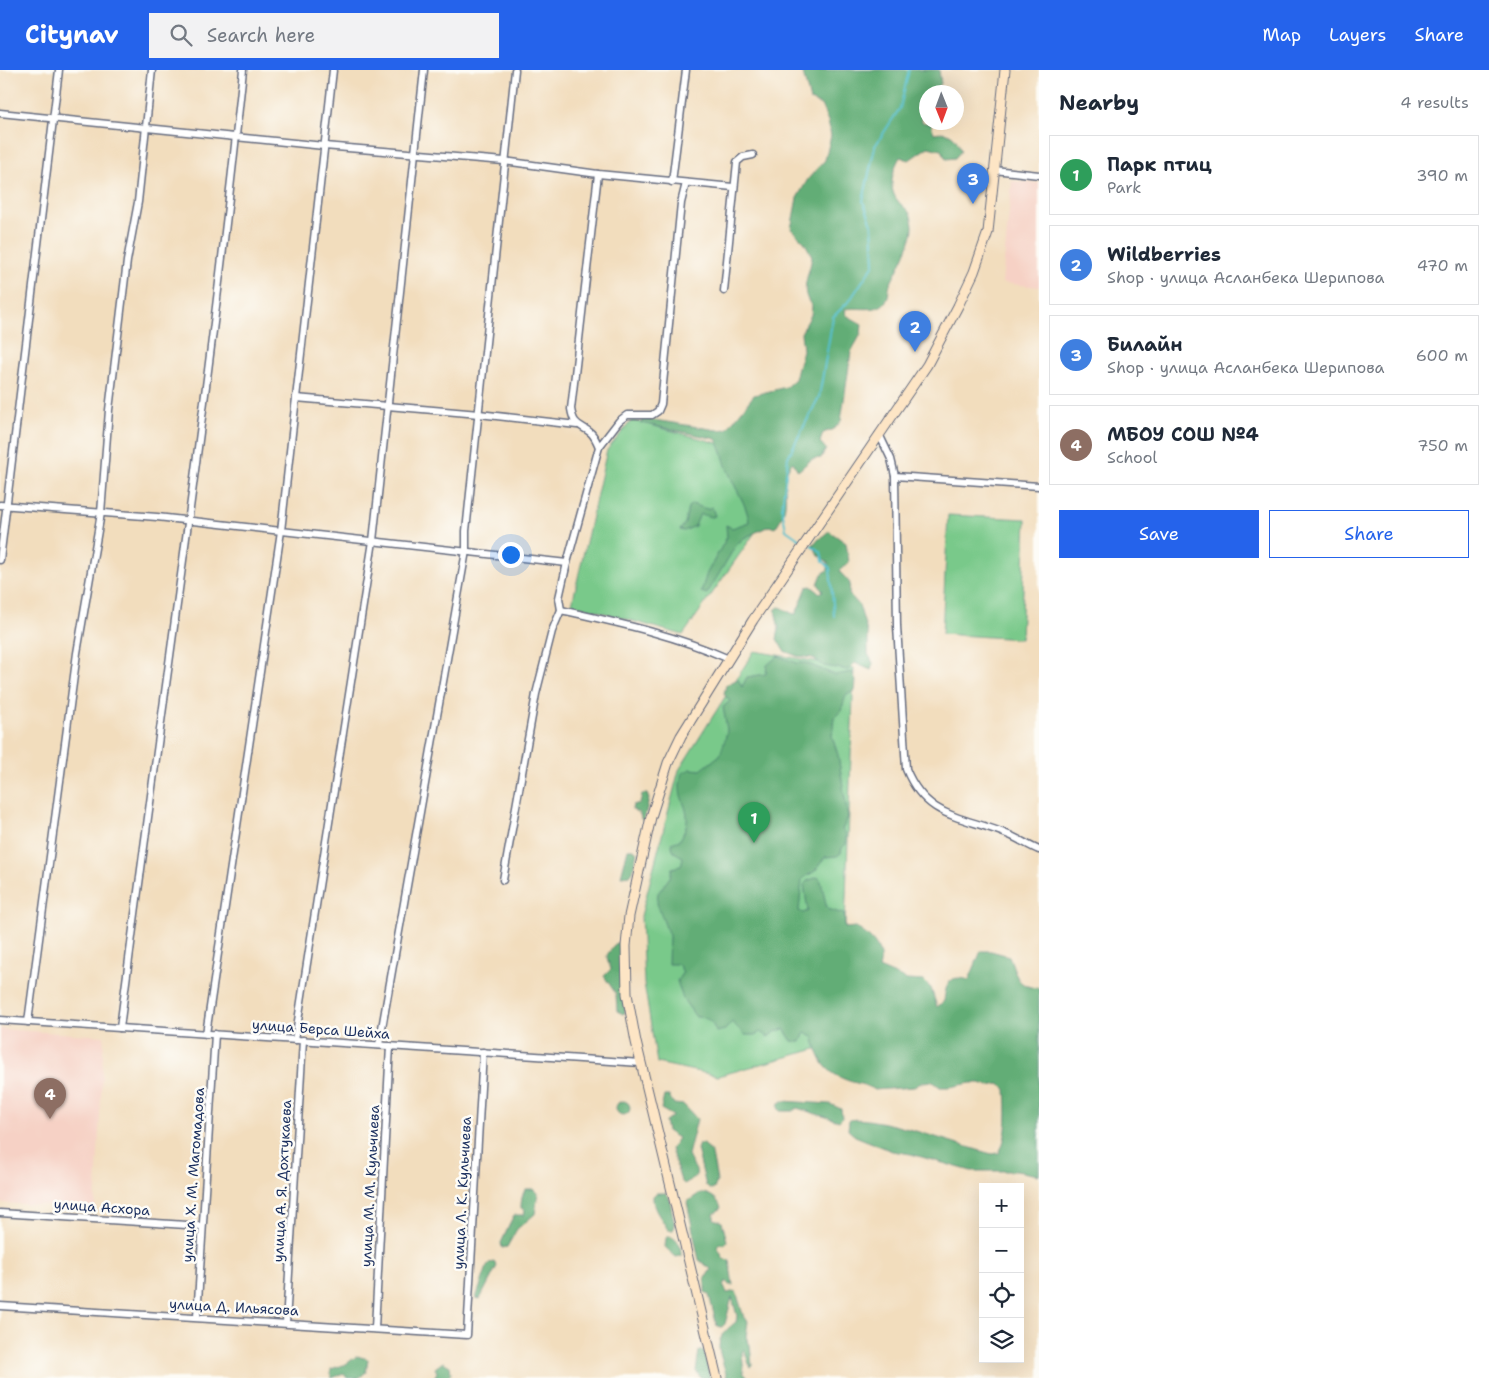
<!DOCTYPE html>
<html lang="en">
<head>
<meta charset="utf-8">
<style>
  :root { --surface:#fff; --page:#f2f2f3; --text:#1f2937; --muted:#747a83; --line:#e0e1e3; --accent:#2563eb }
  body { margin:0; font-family:"Shantell Sans",sans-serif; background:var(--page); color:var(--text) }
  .controls { position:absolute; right:15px; bottom:15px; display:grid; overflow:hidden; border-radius:0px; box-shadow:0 5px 20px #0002 }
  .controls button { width:45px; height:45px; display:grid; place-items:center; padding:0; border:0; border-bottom:1px solid var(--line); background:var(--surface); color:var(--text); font:25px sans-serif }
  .compass { position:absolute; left:919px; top:15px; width:45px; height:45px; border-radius:50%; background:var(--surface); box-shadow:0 5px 20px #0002; rotate:179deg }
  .you { position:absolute; left:510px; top:484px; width:18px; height:18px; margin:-12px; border:4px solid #fff; border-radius:50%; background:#1a73e8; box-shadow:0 0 0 8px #1a73e833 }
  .badge { display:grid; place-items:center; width:32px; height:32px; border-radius:50%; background:var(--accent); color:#fff; font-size:16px; font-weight:700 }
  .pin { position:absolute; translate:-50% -41px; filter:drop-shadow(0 1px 2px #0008) }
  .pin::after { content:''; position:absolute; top:26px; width:18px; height:15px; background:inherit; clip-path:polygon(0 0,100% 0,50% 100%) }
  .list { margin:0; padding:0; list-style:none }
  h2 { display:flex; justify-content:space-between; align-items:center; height:65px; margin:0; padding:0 20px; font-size:21px }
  h2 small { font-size:16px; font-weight:400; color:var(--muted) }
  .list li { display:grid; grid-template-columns:32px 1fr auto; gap:15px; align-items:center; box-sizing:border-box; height:80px; margin:0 10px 10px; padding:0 10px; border:1px solid var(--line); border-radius:0px }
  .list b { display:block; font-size:19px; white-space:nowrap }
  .list p { margin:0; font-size:16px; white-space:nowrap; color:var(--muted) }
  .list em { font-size:16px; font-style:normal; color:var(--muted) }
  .actions { display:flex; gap:10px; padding:15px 20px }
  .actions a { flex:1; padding:11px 0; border:1px solid var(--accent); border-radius:0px; text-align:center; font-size:18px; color:var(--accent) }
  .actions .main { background:var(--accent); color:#fff }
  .icon { flex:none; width:28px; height:28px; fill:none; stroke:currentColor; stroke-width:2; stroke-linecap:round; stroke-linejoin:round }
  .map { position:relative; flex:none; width:1039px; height:1308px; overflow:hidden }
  header { display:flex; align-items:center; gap:30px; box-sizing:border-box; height:70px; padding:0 25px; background:var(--accent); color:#fff }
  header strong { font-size:24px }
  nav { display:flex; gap:28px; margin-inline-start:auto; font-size:18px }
  .search { width:350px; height:45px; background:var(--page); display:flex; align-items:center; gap:12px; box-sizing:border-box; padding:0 18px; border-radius:0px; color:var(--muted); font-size:19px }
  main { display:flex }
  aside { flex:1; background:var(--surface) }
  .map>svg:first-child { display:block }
</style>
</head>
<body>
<header>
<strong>Citynav</strong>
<div class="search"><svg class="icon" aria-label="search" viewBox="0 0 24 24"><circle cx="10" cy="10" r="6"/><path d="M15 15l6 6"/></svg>Search here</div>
<nav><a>Map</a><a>Layers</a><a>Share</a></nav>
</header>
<main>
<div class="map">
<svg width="1039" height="1308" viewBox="0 0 1039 1308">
  <rect width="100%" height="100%" fill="#fdfcf7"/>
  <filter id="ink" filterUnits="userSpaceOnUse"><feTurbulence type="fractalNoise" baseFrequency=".02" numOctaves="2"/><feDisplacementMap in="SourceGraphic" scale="10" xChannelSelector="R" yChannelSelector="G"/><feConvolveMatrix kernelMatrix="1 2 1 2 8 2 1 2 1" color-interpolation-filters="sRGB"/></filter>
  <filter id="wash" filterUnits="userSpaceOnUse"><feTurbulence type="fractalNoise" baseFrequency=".0096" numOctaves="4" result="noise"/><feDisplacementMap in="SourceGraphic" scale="20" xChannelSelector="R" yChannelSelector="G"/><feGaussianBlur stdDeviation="1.12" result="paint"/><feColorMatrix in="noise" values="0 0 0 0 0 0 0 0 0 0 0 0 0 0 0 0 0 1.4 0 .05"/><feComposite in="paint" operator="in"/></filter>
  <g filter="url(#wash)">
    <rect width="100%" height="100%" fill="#f2ddbd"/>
    <g fill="#f6d1c5">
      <polygon points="1012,111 1039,113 1039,217 1002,213"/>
      <polygon points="0,959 104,966 95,1138 0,1133"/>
    </g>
    <g fill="#79c98a" stroke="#4a7c74">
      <polygon points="632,350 721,374 756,461 683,565 572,534 607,380"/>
      <polygon points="948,445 1026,449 1021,569 942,564"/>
      <polygon points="754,581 854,598 841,972 718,1006 657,993 644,913 641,846 679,700"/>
    </g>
    <g fill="#62ad76" stroke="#3e6e6a">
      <path d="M802 0H939L941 14 931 22H926L921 40 922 52 931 54 934 63C950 60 956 66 961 81L955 88 946 89 941 80 928 77 909 90 900 87C893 99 887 118 898 131 906 141 911 138 913 156 914 170 895 204 889 217 889 247 864 236 845 239L846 245 862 254 861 264 851 282 841 351 834 359 823 363 820 372 826 379 821 388 812 389 798 401 793 392C781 403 787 422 785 435 784 444 780 451 775 458L769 456 744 468 736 475 707 524 701 522 707 503 727 467 726 455 732 458 749 452C747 434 735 419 729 403 724 392 723 381 716 369L641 353 642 348 648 349 717 360 727 359 754 325 786 317 795 309 803 280 801 263 811 245 812 236C798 220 810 205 812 186L805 173 791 159 797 128 808 109 825 90 831 66 828 51 821 35 810 30Z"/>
      <polygon points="692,434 707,439 712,437 715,446 711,447 700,444 695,456 684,461 680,460 685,453 688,437"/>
      <path d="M829 461 846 473 849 492 839 501 850 513 849 524 859 535 868 565V584L873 593 871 600 855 593 848 600 824 596 813 588 797 586 784 581 777 569 779 559 775 540 779 537C786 538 789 544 796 544L807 517 811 516 820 523 823 521 818 514 822 504 828 500V492L818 485 813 474Z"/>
      <path d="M778 586 797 593H806L835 605 852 602 856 611 855 621 846 625 841 641 834 648 832 666 838 685 848 747 842 760 846 763V774L842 778 841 783 837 786 825 787 815 801 802 809 799 841 803 843 808 841 804 815 807 811 818 807 821 811 827 839 844 844 845 858 855 857C870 866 885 879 879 898L907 910 924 911 931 918 937 937 944 931C946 913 949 904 969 910L981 881H991L1009 886C1017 904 1015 917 1039 918V1105L1016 1101H971L911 1084 892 1081 855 1066 848 1060 849 1050C875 1044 960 1076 992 1084L999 1083C1009 1066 1007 1038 1006 1019L999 1014 989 1016 980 1013H971L950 1017H940L932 1011 923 1012 914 1017 874 1020C864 1013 855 1014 844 1009 822 1000 819 987 813 966L805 962 801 972 792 971 784 959 775 962 768 967 760 962 755 965H745L732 952 725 960 716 962C712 951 708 947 696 947L683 929 677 911 683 902 678 894H668L669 866 657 833 658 823 670 807 672 798 681 796 683 787 674 782 671 773 680 770C683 764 687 757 687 751 688 732 675 728 682 703L691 699 701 700 720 685 725 670 727 660 723 637 730 631 724 624 726 615 738 609 742 617 747 607 766 604 767 595Z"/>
      <polygon points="642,724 647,724 649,729 644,751 641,749 640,744 632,739 633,735 640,733"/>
      <polygon points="628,779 634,779 637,782 633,801 630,805 621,806"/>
      <path d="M616 873H621L624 877C623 888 620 901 621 913 621 923 626 933 625 943L623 944 617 941 616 924 604 906 611 899C604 881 607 887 616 873Z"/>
      <path d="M664 1026H669L674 1034 684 1035 697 1049 688 1085C693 1100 706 1103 684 1114L681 1111 671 1079 678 1068 667 1061 665 1051 673 1046 661 1039Z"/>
      <circle cx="623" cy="1038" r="7"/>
      <polygon points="783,1031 830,1034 841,1039 842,1048 839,1051 797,1038 793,1041 780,1041 778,1037 779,1033"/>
      <polygon points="699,1074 704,1074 712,1084 717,1111 714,1119 709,1119 706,1116 697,1079"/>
      <path d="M526 1119H534L538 1123 535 1144 517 1159 507 1177 502 1178 501 1173 514 1145H524L525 1140 521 1138C521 1132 522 1123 526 1119Z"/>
      <path d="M656 1123H666L669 1127 675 1156 673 1160H668C662 1148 652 1140 653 1126Z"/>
      <path d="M700 1123C709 1123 718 1128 721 1138L714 1144V1149L722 1152 727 1171 724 1175 720 1173 717 1177 724 1189 729 1190 733 1215H729L726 1211 723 1215 727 1223 736 1221 744 1248 748 1251 746 1267 750 1275 752 1296 750 1297 744 1279 742 1283 744 1304 749 1308H727C721 1281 709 1272 736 1252L737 1246 732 1227 725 1254 722 1257 717 1256 709 1225 705 1223V1209L711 1199 699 1190 687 1132Z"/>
      <path d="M670 1166C679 1171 681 1176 681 1186L676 1187 665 1177 666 1168Z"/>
      <polygon points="494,1192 497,1196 480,1229 476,1228 487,1197 489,1193"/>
      <polygon points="699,1281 704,1281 710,1308 701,1308 696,1301"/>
      <polygon points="357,1286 368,1289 366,1302 359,1308 347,1308 344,1304 331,1308 331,1299 346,1294"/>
      <polygon points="443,1292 450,1296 451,1303 447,1308 434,1308 437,1302 435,1298"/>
    </g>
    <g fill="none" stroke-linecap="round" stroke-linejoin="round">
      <g stroke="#54c0ce" stroke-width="2">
        <polyline points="800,470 786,460 782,438 788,387 819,327 833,247 850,230 874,194 872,154 863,131 875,76 900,38 909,0"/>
        <polyline points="811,475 821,482 823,491 830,498 834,546"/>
      </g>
    </g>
  </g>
  <g filter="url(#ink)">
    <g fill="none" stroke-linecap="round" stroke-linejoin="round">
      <defs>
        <g id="minor">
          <polyline points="0,43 324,76 504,91 598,104 733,117"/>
          <polyline points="994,100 1039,105"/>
          <path d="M598 104 571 339C574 357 579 353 591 363 594 366 597 372 599 377"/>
          <polyline points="672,112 686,0"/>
          <polyline points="724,221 737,92 743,87 753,85"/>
          <polyline points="296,328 479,344 577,355"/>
          <polyline points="879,364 891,389 895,406 1039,416"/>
          <path d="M895 406 897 556 906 699C926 748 961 746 1004 763 1016 767 1027 775 1039 780"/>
          <polyline points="0,435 157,447 567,493"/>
          <polyline points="0,490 59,0"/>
          <path d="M561 540C619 553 675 565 729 589"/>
          <polyline points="503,810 536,624 552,561 561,540 559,528 567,493 599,377 619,351 627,345 652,345 658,341 661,334 681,133 686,113"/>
          <polyline points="0,950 641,993"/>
          <polyline points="28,952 77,583 101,443 109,340 127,191 138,132 152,0"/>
          <path d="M120 958C161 639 210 320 243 0"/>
          <polyline points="206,964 281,461 333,0"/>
          <polyline points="295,970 373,471 424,0"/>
          <polyline points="379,975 466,481 466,461 515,0"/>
          <polyline points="0,1143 202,1156"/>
          <polyline points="0,1236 467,1265 483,982"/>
          <polyline points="197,1247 215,964"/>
          <polyline points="286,1253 303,970"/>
          <polyline points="375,1258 390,976"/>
        </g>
        <polyline id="secondary" points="717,1308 636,972 627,924 626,876 629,846 651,747 668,693 681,666 753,550 927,295 958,236 974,202 988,162 1005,0"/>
      </defs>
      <use href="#minor" stroke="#666c7f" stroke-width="9"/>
      <use href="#secondary" stroke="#666c7f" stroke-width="11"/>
      <use href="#minor" stroke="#fff" stroke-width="6"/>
      <use href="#secondary" stroke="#fde5c5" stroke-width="9"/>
    </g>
  </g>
  <g text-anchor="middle" stroke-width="5" stroke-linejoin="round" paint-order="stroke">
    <g font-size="14" fill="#1b2f5e" stroke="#fdfcf7">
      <text transform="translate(321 959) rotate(4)" y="5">улица Берса Шейха</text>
      <text transform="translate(193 1105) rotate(-86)" y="5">улица Х. М. Магомадова</text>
      <text transform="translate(282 1111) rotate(-87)" y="5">улица А. Я. Дохтукаева</text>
      <text transform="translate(370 1116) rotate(-87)" y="5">улица М. М. Кульчиева</text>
      <text transform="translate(462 1123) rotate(-87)" y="5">улица Л. К. Кульчиева</text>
      <text transform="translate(102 1137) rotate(4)" y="5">улица Асхора</text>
      <text transform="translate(234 1237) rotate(3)" y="5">улица Д. Ильясова</text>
    </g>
  </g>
</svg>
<div class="controls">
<button>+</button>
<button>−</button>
<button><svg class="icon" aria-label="locate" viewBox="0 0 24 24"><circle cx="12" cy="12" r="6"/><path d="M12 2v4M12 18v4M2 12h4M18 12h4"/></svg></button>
<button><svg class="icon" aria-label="layers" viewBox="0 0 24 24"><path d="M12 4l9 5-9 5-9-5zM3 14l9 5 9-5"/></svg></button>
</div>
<svg class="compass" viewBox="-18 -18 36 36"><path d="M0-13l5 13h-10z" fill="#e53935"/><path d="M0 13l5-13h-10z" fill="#747a83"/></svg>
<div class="you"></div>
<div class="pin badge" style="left:754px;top:773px;background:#2e9e5b">1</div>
<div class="pin badge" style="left:915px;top:282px;background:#3f7fe0">2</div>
<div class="pin badge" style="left:973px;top:134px;background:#3f7fe0">3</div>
<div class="pin badge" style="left:50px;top:1049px;background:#8d6e63">4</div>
</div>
<aside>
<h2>Nearby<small>4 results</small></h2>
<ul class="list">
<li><span class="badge" style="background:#2e9e5b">1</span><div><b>Парк птиц</b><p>Park</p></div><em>390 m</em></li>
<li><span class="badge" style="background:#3f7fe0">2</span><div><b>Wildberries</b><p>Shop · улица Асланбека Шерипова</p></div><em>470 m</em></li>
<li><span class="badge" style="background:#3f7fe0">3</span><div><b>Билайн</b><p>Shop · улица Асланбека Шерипова</p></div><em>600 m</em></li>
<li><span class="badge" style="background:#8d6e63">4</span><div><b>МБОУ СОШ №4</b><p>School</p></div><em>750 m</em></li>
</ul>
<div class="actions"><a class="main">Save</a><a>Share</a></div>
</aside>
</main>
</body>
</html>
